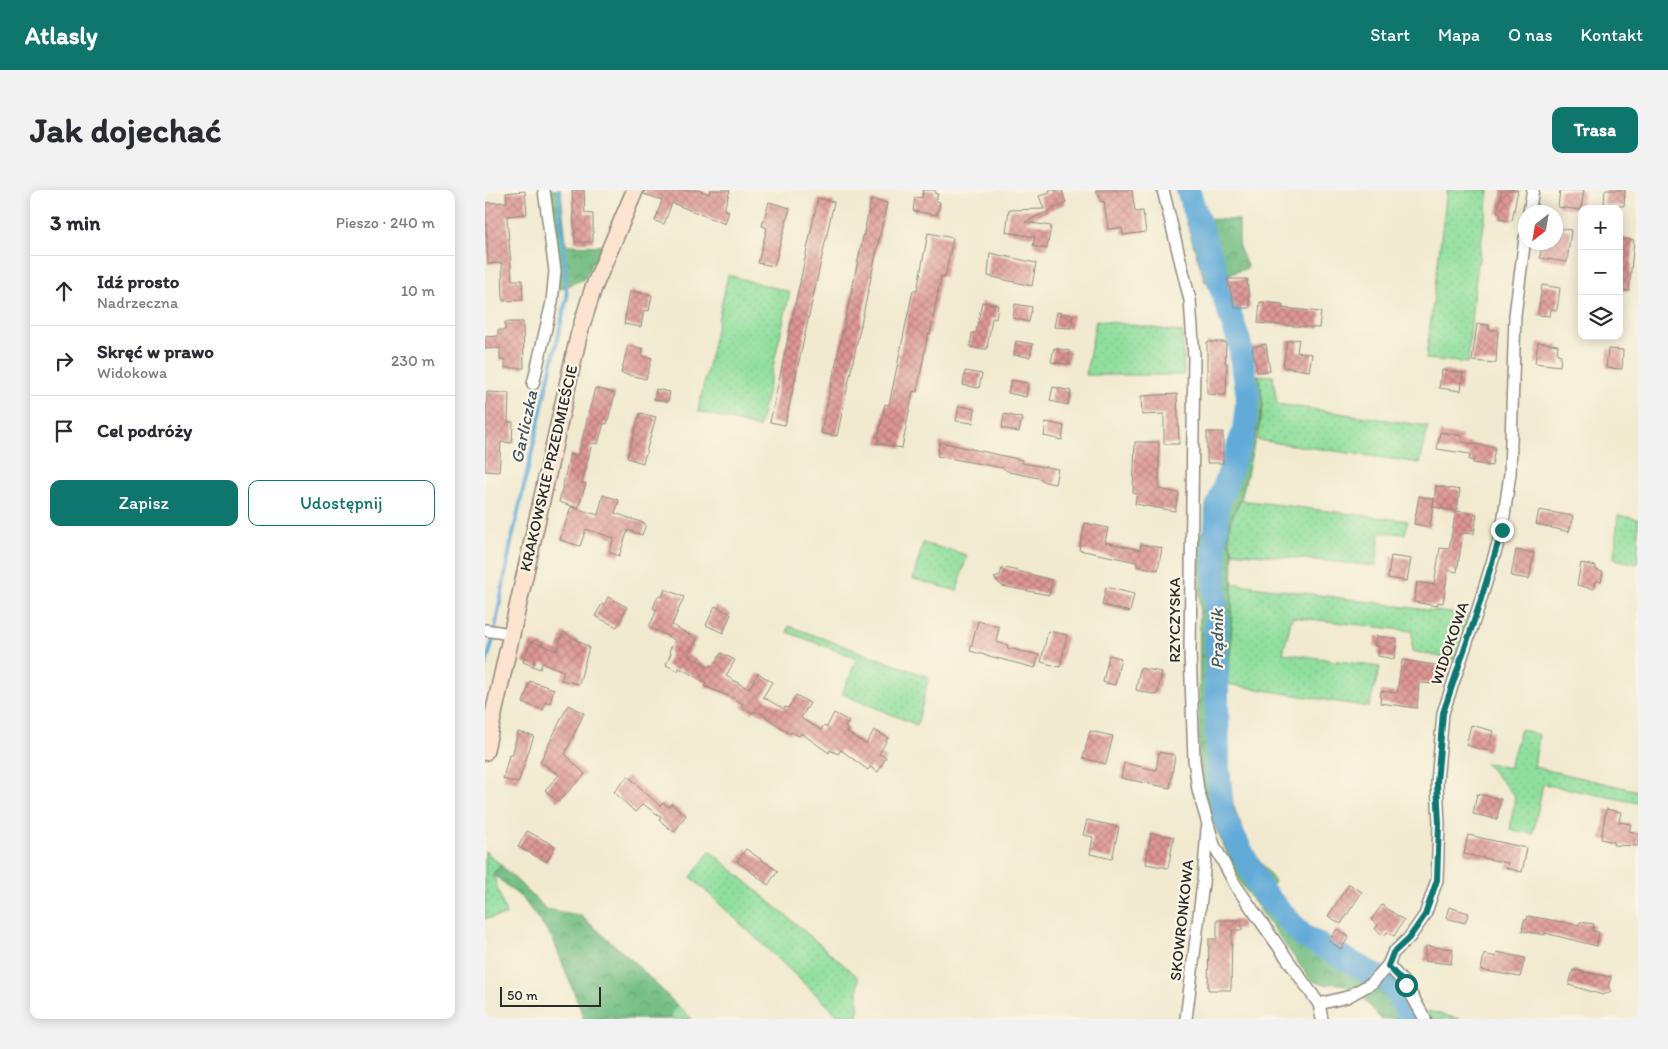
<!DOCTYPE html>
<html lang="pl">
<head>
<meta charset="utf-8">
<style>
  :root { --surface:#fff; --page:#f2f2f3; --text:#2b2b33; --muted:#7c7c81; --line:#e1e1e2; --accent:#0f766e }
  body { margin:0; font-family:Itim,sans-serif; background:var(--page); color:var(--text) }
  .controls { position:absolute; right:15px; top:15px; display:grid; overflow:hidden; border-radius:10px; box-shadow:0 2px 12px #0003 }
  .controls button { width:45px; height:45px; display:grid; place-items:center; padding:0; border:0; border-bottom:1px solid var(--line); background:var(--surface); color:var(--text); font:25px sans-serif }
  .compass { position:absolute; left:1033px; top:15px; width:45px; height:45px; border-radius:50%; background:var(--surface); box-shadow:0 2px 12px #0003; rotate:211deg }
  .scale { position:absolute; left:15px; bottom:12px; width:101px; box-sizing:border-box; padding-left:5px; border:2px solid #2b2b2b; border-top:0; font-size:14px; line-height:18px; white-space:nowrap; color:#2b2b2b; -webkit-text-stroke:4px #fcf5e5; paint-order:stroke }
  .stop { position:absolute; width:15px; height:15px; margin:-11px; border:4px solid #0f766e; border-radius:50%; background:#fff }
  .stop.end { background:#0f766e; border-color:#fff; box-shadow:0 1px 5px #0008 }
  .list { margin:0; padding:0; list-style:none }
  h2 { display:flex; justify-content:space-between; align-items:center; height:65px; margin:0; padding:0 20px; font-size:21px }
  h2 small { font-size:16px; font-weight:400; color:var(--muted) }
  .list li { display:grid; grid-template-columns:32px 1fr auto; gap:15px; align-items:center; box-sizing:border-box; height:70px; padding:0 20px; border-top:1px solid var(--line) }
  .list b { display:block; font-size:19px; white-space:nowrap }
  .list p { margin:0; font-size:16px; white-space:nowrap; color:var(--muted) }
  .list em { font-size:16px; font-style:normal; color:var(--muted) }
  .actions { display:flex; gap:10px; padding:15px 20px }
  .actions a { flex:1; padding:11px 0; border:1px solid var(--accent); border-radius:10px; text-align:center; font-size:18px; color:var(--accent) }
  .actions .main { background:var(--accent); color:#fff }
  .icon { flex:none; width:28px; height:28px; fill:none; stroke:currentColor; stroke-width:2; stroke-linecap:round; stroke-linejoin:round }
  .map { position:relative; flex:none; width:1153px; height:829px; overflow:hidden; border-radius:10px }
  header { display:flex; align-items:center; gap:30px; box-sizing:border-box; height:70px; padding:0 25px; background:var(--accent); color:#fff }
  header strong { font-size:24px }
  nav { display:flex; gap:28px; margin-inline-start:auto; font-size:18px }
  .intro { display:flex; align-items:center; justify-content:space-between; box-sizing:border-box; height:120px; padding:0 30px }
  h1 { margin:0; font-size:35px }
  .button { padding:12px 22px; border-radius:10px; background:var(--accent); color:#fff; font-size:18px; font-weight:700 }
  main { display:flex; gap:30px; padding:0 30px }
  aside { flex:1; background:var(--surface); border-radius:10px; box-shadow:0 2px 12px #0003 }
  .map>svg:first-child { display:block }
</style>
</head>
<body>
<header>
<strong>Atlasly</strong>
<nav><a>Start</a><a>Mapa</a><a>O nas</a><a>Kontakt</a></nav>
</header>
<div class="intro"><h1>Jak dojechać</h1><a class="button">Trasa</a></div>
<main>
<aside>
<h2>3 min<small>Pieszo · 240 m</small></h2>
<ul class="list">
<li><svg class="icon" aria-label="ahead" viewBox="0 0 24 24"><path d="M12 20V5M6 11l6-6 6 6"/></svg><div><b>Idź prosto</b><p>Nadrzeczna</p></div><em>10 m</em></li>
<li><svg class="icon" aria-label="right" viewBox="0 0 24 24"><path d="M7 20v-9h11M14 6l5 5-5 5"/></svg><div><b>Skręć w prawo</b><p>Widokowa</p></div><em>230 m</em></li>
<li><svg class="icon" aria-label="arrive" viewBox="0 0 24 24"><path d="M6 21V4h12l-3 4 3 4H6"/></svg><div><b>Cel podróży</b></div></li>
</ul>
<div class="actions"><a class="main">Zapisz</a><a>Udostępnij</a></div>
</aside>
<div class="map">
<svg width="1153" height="829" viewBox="0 0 1153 829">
  <defs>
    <pattern id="grass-dots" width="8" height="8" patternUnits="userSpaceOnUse" patternTransform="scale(1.25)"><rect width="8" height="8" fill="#90df9e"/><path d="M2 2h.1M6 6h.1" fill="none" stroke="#7cc088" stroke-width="1.8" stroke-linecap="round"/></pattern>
    <pattern id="forest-crowns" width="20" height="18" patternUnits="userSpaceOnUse" patternTransform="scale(1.25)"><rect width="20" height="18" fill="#74be85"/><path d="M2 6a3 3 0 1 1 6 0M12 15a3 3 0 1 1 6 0" fill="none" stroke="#5f9b6d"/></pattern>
    <pattern id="building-cross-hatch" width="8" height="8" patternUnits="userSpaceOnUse" patternTransform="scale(1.25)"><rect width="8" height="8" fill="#de9694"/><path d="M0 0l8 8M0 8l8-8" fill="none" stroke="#b47b79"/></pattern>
  </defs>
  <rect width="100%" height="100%" fill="#fcf5e5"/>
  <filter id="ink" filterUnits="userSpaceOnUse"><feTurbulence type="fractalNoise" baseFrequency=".02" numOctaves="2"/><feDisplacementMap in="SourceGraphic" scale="10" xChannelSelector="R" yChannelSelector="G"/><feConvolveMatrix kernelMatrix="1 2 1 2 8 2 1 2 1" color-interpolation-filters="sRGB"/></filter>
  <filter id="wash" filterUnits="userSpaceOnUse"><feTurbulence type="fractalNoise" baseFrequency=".0096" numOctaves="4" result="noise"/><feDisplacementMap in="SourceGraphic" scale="20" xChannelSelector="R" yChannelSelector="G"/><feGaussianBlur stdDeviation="1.12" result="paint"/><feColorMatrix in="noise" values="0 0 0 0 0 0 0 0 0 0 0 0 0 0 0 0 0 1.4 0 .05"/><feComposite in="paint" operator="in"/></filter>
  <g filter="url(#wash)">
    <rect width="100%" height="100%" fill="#f1ead0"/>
    <g fill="url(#grass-dots)" stroke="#5e8564">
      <polygon points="695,0 711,0 717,17 697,22"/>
      <polygon points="962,0 1004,0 988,109 983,173 941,169"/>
      <polygon points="243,85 305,102 274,238 213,221"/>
      <polygon points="737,86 750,132 737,130 724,90"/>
      <polygon points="611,130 697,142 699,185 601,185"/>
      <polygon points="774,185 788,186 792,214 943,236 935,273 772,250 778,216"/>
      <path d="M756 310 923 331 920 344 895 342 891 376 748 362C740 342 746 328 756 310Z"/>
      <polygon points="1133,325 1153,329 1153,374 1129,369"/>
      <polygon points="438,353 482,365 472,401 428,389"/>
      <polygon points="746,393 987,426 971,470 927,461 927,441 807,427 798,463 895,477 884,517 742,494 746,452"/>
      <polygon points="304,436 444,487 432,535 357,504 372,468 302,442"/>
      <polygon points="1036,539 1054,545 1049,577 1153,601 1153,613 1058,594 1048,644 1025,640 1030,606 1000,573 1024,578"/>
      <polygon points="0,661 16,675 8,684 21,725 0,729"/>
      <polygon points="225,661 373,787 373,829 357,829 206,687"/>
      <polygon points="192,815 207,829 183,829"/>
      <polygon points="943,821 975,829 945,829"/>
    </g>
    <g fill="url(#forest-crowns)" stroke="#507458">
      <polygon points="65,0 76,0 81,55 117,56 99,89 72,100"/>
      <polygon points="720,29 754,30 754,57 763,78 720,92 701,31"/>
      <path d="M747 147 760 148 766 184 774 185 778 216 756 310 745 329 743 350 748 362 746 452 742 494 744 599 751 623 767 661 790 692 786 697 803 722 908 810 921 829H896C886 818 871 795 854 794 837 792 844 799 825 789L757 695 729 635 714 588 715 345C729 324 756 248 758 222 759 210 757 196 757 184L748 180Z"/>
      <polygon points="16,675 61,719 95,725 150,773 192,815 183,829 97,829 96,820 68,749 38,709 8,684"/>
    </g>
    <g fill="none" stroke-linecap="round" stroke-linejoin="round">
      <polyline stroke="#62abd9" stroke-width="4" points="0,477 8,450 26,353 82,107 74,0"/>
      <polyline stroke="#62abd9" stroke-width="24" points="703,0 754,151 763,206 759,241 732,318 730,360 733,578 738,626 777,701 818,746 906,794 920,817 925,829"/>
    </g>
    <g id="blocks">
      <g fill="url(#building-cross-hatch)">
        <polygon points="87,0 99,0 100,23 108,24 108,52 90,52"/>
        <polygon points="160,0 213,0 224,4 225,0 245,0 239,20 244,21 240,34 187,13 179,34 170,31 177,10 159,4"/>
        <polygon points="438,0 450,0 450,4 453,4 451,11 455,12 452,25 428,21 430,7 437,8"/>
        <polygon points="564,0 577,0 581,13 540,32 566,36 562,59 548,56 550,47 521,42 524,20 559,19 554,6 565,3"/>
        <polygon points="611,0 647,0 650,22 658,21 661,42 638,45 637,38 623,39 619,11 616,12"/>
        <polygon points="1017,0 1033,0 1027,31 1015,29 1016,24 1012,23"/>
        <polygon points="1075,0 1099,0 1096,20 1073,17"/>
        <polygon points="1120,0 1140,0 1139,16 1119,15"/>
        <polygon points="40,1 42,24 22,26 27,90 37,90 38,110 18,111 17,73 3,74 0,13 22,12 21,3"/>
        <polygon points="333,8 349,12 300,235 285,232"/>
        <polygon points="386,10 402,13 352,246 336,243"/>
        <polygon points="284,12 305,18 289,76 273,73 282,38 277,36"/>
        <polygon points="1070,38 1086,40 1082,72 1055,68 1057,52 1070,52"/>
        <polygon points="443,43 468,48 460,87 456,86 445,144 443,144 432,202 428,201 417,258 392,253 400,214 404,215 428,100 432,101"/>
        <polygon points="1134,48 1149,50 1144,101 1134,100"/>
        <polygon points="505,63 551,73 547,96 503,86"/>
        <polygon points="742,89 762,89 765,118 750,118"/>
        <polygon points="1057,95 1075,98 1072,120 1066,119 1065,126 1053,125"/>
        <polygon points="145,101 167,105 164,121 159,120 156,137 139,134"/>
        <polygon points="497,112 513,115 511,129 507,128 502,159 496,159 485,157 487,143 491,143"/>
        <polygon points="775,112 797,114 797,118 836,122 834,138 773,133"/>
        <polygon points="530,114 547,117 544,132 528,128"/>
        <polygon points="572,122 588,125 586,138 569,137"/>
        <polygon points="20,132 38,132 39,178 20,178 20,170 15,170 15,158 0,159 0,147 13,146 13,140 20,140"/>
        <polygon points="992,134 1004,135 1004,140 1013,140 1011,173 987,171"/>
        <polygon points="814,149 812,162 827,164 824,181 798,177 802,151"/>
        <polygon points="531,151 548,154 545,167 529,165"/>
        <polygon points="722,152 741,152 740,173 742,173 741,205 722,204"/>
        <polygon points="1053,152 1073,155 1072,164 1076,165 1075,176 1050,173"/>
        <polygon points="781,154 785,181 772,182 767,157"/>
        <polygon points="143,155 158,159 157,166 167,168 161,189 136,183"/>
        <polygon points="569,158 585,161 583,174 566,172"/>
        <polygon points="1123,159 1138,160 1137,179 1121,178"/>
        <polygon points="957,180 978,183 976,201 954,198"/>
        <polygon points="480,181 497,184 494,198 478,195"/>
        <polygon points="526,190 543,193 541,207 523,203"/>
        <polygon points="568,197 586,201 583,215 565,211"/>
        <polygon points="110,198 130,203 122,234 119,233 113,254 107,253 97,293 101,294 93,318 74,312 85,264 93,266"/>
        <polygon points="171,199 185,202 183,212 169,209"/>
        <polygon points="2,202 24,203 23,232 28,232 27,253 16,252 14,282 0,281"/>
        <polygon points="692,204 694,254 679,254 679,224 657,225 656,206"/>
        <polygon points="474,216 490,219 488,233 471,231"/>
        <polygon points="155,223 171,227 158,273 142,268"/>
        <polygon points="519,224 537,228 534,242 517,238"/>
        <polygon points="561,232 579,236 577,250 559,246"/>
        <rect x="722" y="242" width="16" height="31"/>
        <polygon points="955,242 977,246 976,252 1010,257 1007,276 988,273 988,270 984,270 985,264 952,259"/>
        <polygon points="455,252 537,270 537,273 573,279 570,294 560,292 554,288 524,282 518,278 452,266"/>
        <polygon points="650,252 674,252 674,299 694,303 690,321 650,314 652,304 648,303"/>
        <polygon points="951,296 975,300 972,321 948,317"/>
        <polygon points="118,305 134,310 130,323 161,334 157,345 143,340 134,366 124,362 129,348 101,339 95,356 75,350 86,317 113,325"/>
        <polygon points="934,306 949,309 945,337 929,334"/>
        <polygon points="1054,320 1088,326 1084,342 1051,334"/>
        <polygon points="971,321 992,324 989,344 978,343 972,382 963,380 958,413 953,412 952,416 929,412 932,392 949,395 955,358 964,359"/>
        <polygon points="600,333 623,338 620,352 655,360 656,354 677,358 673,380 652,376 652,372 594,360"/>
        <polygon points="1031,360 1049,363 1044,389 1026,386"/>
        <polygon points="906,366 926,369 922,391 903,388"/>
        <polygon points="1096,373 1111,376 1111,380 1118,382 1116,392 1111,391 1109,399 1092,395"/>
        <polygon points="517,377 567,390 564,405 517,396 509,388 515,386"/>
        <polygon points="621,397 649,404 645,422 617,415"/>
        <polygon points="180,399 199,407 187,435 212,449 203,465 224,477 225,475 228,476 236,463 250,470 241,486 262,498 265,497 273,483 287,492 278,507 299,519 300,517 303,518 311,505 325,513 316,528 336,540 339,535 342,537 349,523 364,531 360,537 364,539 362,542 381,554 389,540 403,548 394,564 401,567 393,582 385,577 383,580 356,560 353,564 345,560 344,563 316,543 314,546 306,542 305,544 277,524 269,521 268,523 256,517 258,514 248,508 219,496 221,493 202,482 194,478 193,481 181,475 186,463 184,461 190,450 164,437 172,420 168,418 173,406 177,407"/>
        <polygon points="123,407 142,417 132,437 110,426 117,414 119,415"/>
        <polygon points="230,416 246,424 238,443 221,435"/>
        <polygon points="493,431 514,437 511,452 523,455 522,458 554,465 550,478 485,461"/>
        <polygon points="563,441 582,445 575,477 556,472"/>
        <polygon points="78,442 104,457 94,494 76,490 79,481 57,473 55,479 38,472 46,451 72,461"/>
        <polygon points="891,446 912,449 909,469 893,466 894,457 889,456"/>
        <polygon points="624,465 636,468 630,495 618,492"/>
        <polygon points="917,470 956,476 953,494 934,493 932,518 895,513 896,501 912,503"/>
        <polygon points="655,478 677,482 672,505 651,500"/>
        <polygon points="45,491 69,499 65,513 61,512 58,520 38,513"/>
        <polygon points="83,515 99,523 80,564 100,584 73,612 60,600 74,585 55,572"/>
        <polygon points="986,535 1008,541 1003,561 981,555"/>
        <polygon points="605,541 628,546 621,574 598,568"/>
        <polygon points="33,542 49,546 33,593 18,589 24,565 27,566"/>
        <polygon points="674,562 690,565 685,598 636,588 639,573 671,580"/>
        <polygon points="143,586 175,616 178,613 184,617 186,614 201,625 189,642 174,630 176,627 158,614 150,622 129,602"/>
        <polygon points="992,604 1016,609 1012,629 988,624"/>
        <polygon points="1121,619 1136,622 1134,632 1146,634 1144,641 1153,643 1153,656 1128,655 1129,652 1116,649"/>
        <polygon points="602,630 634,637 627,669 605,664 608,647 598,645"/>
        <polygon points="42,641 70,656 62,672 33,657"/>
        <polygon points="666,643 689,647 683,678 661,674"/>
        <polygon points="983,645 1042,658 1037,682 1021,678 1023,673 979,664"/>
        <polygon points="261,659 293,681 283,695 252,671"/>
        <polygon points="864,694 877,702 856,734 843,726"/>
        <polygon points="897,715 919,730 909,746 902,742 899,746 890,739 893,735 886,730"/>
        <polygon points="964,717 984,723 980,733 961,728"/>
        <polygon points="1043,726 1094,735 1095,732 1109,734 1107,741 1114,742 1112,756 1060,743 1060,745 1037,741 1039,730 1042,730"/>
        <polygon points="732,730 757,730 757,740 747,740 746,800 723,800 724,749 732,749"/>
        <polygon points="852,739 864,747 856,759 844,751"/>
        <polygon points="941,756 968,759 966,774 939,771"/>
        <polygon points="1012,762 1040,768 1035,787 996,780 999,764 1011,767"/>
        <polygon points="1088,780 1126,787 1123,797 1126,801 1118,805 1084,795"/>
      </g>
    </g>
  </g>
  <g filter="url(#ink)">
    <use href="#blocks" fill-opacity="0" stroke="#8e8a7e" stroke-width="1"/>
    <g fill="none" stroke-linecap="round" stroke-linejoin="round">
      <defs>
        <g id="minor">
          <polyline points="678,0 705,110 709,167 705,462 709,569 713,600 729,655 751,696 834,814 837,829"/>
          <polyline points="1044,22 1048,0"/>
          <polyline points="48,194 67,112 70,81 59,0"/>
          <polyline points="0,440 26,444"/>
          <polyline points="903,775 921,795 940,829"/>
          <polyline points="834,814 862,807 887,793 903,775 908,763 924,748 940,725 952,690 954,634 952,593 958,523 992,422 1017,340 1025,284 1030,125 1040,48"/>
          <polyline points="701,829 718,693 722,639"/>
        </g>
        <polyline id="secondary" points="0,562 94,144 108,99 150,0"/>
      </defs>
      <use href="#minor" stroke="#8e8a7e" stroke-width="14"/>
      <use href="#secondary" stroke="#8e8a7e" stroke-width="19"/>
      <use href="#minor" stroke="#fff" stroke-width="11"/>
      <use href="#secondary" stroke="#fde4d0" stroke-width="16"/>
    </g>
  </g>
  <g fill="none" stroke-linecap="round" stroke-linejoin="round" filter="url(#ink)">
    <polyline stroke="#0f766e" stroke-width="6" points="921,795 903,776 908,763 924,748 940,725 952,690 954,634 952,593 958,523 992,422 1017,340"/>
  </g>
  <g text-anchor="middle" stroke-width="4.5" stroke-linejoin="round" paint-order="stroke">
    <g font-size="16" fill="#2b2b2b" stroke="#fcf5e5">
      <text transform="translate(63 278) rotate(-77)" y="6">KRAKOWSKIE PRZEDMIEŚCIE</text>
      <text transform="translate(689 430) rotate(-90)" y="6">RZYCZYSKA</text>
      <text transform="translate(964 453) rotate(-71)" y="6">WIDOKOWA</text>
      <text transform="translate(696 730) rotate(-84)" y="6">SKOWRONKOWA</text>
    </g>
    <g font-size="18" font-style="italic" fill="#3e5868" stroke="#fcf5e5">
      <text transform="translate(39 237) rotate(-78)" y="6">Garliczka</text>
      <text transform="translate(732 449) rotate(-90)" y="6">Prądnik</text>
    </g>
  </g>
</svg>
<div class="controls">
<button>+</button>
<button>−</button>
<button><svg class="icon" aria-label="layers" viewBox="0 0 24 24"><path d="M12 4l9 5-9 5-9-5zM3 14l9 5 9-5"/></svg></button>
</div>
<svg class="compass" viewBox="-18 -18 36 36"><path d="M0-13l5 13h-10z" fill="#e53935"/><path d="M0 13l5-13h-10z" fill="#7c7c81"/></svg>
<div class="scale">50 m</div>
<div class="stop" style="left:921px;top:795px"></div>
<div class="stop end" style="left:1017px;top:340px"></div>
</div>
</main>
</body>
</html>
